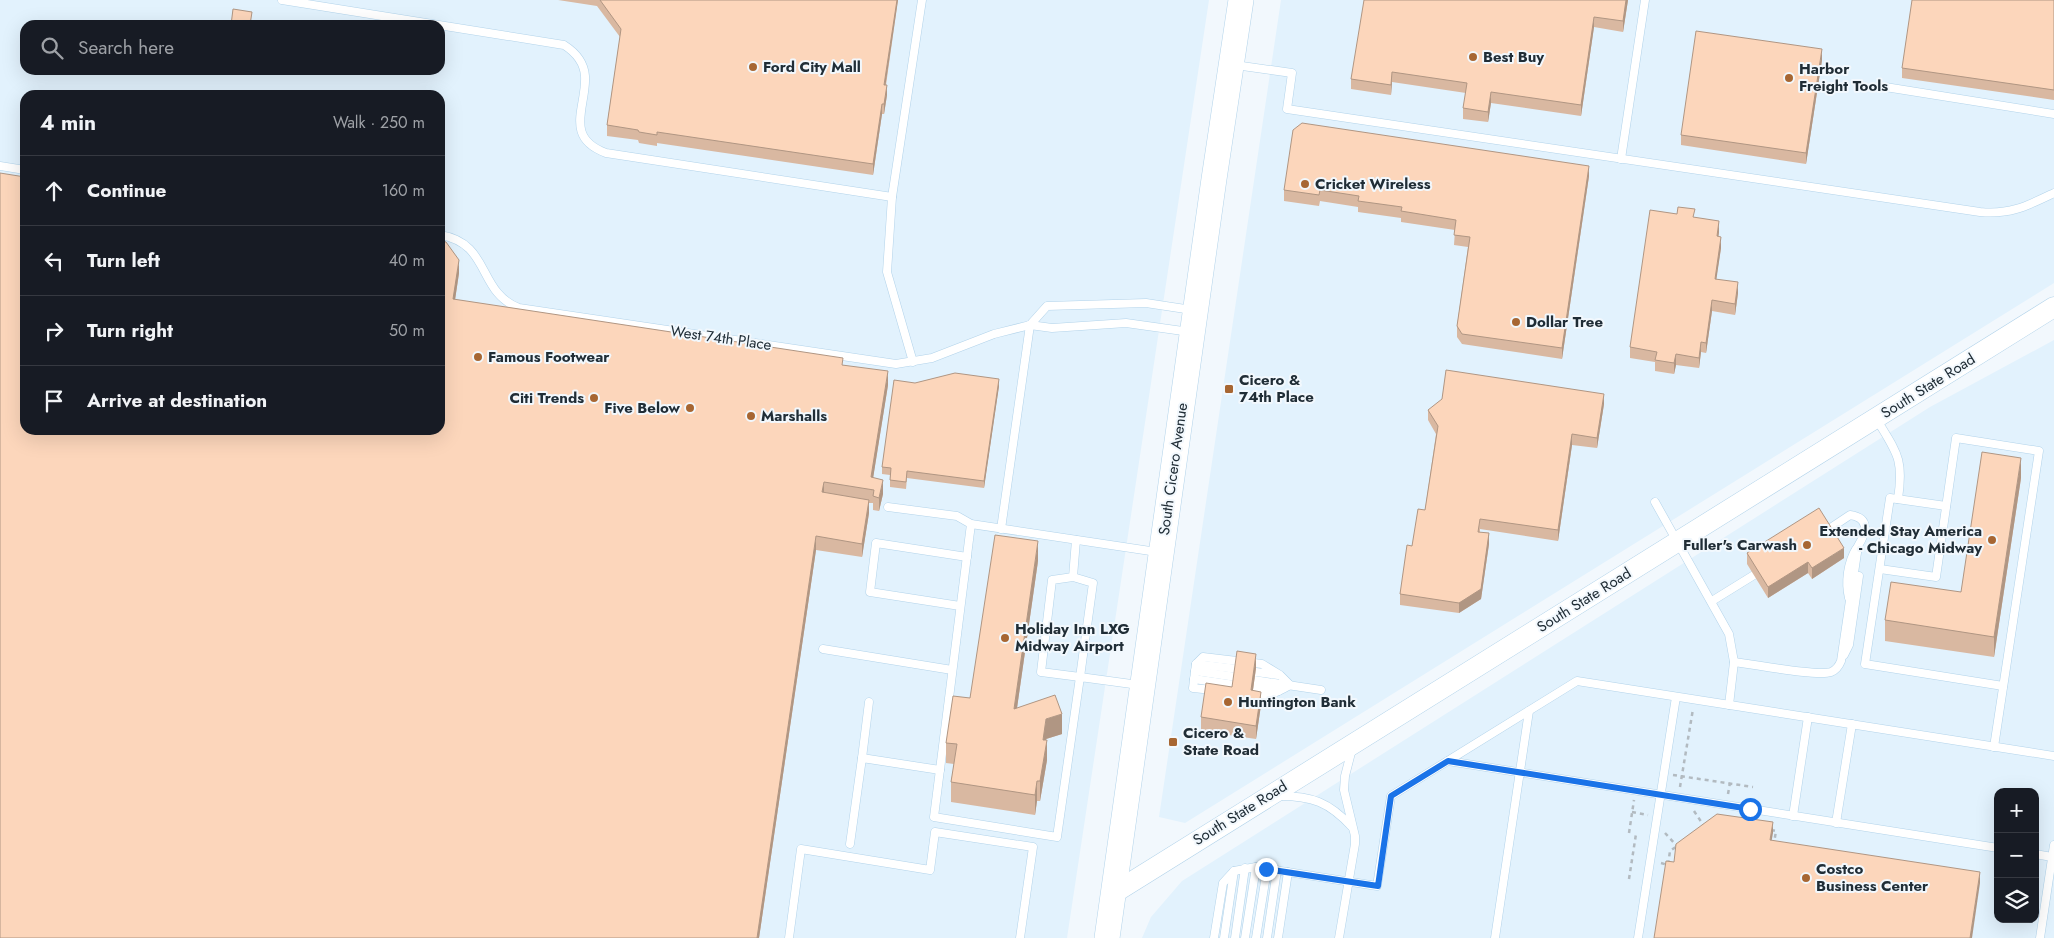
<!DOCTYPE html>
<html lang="en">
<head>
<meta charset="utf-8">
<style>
  :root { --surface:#171b24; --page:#242831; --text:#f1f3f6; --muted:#9ea1a6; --line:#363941 }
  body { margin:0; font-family:Jost,sans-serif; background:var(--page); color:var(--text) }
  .controls { position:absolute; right:15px; bottom:15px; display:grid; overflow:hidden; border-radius:10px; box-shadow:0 5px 20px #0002 }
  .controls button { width:45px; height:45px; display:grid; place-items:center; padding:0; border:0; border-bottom:1px solid var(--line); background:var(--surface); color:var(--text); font:25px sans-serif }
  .stop { position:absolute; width:15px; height:15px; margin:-11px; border:4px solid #1a73e8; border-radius:50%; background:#fff }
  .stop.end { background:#1a73e8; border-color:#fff; box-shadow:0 1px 5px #0008 }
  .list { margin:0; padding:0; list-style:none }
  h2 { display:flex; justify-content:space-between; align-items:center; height:65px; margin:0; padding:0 20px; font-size:21px }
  h2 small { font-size:16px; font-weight:400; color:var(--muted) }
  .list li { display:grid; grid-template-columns:32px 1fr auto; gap:15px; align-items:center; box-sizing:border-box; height:70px; padding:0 20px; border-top:1px solid var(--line) }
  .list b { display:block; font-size:19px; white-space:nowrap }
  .list em { font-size:16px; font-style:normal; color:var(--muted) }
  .icon { flex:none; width:28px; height:28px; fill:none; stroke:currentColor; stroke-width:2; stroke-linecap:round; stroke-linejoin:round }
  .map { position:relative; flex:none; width:2054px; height:938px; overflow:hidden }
  .search { position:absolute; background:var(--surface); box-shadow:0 5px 20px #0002; left:20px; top:20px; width:425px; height:55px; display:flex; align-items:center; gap:12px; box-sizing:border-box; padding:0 18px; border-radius:15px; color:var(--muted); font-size:19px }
  .panel { position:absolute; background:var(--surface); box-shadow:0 5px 20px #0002; left:20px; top:90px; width:425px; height:345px; border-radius:15px }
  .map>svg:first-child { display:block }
</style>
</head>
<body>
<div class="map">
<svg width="2054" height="938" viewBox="0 0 2054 938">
  <rect width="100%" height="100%" fill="#f2f8fd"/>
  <g fill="#e2f2fd" fill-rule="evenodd">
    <path d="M0 0H1209L1067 938H0ZM25 25H440V70H25ZM25 95H440V430H25Z"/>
    <polygon points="1281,0 2054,0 2054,283 1185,823 1159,817"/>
    <path d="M2054 340V938H1142L1151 917 1182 881 1930 407ZM1998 792H2035V919H1998Z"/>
  </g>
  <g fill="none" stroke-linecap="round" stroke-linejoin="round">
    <defs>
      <g id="service">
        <path d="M282 0 564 45C575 52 584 62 585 76 587 106 563 137 606 153L892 197"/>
        <path d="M1235 65 1292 73 1287 109 1980 212C2010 215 2027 206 2054 193"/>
        <polyline points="1879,86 2054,114"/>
        <polyline points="1621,159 1645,0"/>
        <polyline points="0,166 25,170"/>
        <path d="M440 235C491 243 477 292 519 308L896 364 932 358 994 334 1030 325 1052 328 1126 323 1190 332"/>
        <polyline points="1030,325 1047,306 1146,303 1192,310"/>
        <polyline points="913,362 887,272 892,197 922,0"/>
        <path d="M1877 420C1897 453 1904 459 1898 499"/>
        <polyline points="1655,502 1729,634 1734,662 1729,705"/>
        <polyline points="1946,506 1890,498 1865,664 2003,686"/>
        <polyline points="888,507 957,516 971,524 1157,552"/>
        <polyline points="971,524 934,817 1057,837 1080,677 1139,685"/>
        <polyline points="1001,529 1030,325"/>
        <polyline points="1880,569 1936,577 1956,438 2039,451 1994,747"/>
        <polyline points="1073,577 1052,580 1041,672 1080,677 1093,583 1073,577 1076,540"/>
        <path d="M1849 598C1845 582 1848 562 1856 549"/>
        <polyline points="1712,601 1754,575"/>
        <polyline points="960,606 870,592 876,543 967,557"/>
        <polyline points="823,649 952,670"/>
        <polyline points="1844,655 1849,645 1859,576"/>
        <path d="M1734 662C1753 664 1817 677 1831 672 1836 670 1839 666 1841 661L1858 546C1866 533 1871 518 1850 515L1826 531"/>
        <polyline points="1196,664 1237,669"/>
        <polyline points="1195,671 1236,677"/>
        <polyline points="1256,672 1278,675"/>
        <polyline points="1194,679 1235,685"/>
        <polyline points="1254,680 1321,690"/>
        <polyline points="1253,687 1278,691"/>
        <path d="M1213 690 1193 688 1196 664 1203 657 1262 664 1280 675 1290 685C1276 693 1267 697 1252 696"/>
        <polyline points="862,758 869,702"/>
        <polyline points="1448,761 1998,848"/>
        <path d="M1279 796C1312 796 1329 802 1352 827"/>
        <polyline points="1793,816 1808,717"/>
        <polyline points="1836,823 1852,724"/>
        <polyline points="850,844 862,758 940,770"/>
        <polyline points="2035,854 2052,857"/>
        <polyline points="789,938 801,849 930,870 935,832 1033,847 1020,938"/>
        <polyline points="1214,938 1223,883 1234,871 1256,867 1377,886 1391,796 1577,681 2054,756"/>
        <polyline points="1224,938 1234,871"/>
        <polyline points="1235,938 1245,868"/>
        <polyline points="1245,938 1256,867"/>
        <polyline points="1256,938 1267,869"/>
        <polyline points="1267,938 1277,870"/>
        <polyline points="1278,938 1288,872"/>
        <polyline points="1339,938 1355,844 1355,836 1344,790 1345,776 1352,749"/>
        <polyline points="1495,938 1529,711"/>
        <polyline points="1638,938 1676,697"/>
        <polyline points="2040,938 2054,845"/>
      </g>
      <polyline id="tertiary" points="1114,893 2054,307"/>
      <polyline id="primary" points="1107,938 1214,179 1241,0"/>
    </defs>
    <use href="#service" stroke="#b2d3ea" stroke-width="9"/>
    <use href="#tertiary" stroke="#b2d3ea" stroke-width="21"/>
    <use href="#primary" stroke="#b2d3ea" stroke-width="26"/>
    <g stroke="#b2bac0" stroke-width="2.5" stroke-dasharray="4 4" stroke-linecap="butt">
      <polyline points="1673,775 1753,787"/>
      <polyline points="1680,787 1693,709"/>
      <polyline points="1728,794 1730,783"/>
      <polyline points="1694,811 1704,826"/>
      <polyline points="1632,812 1648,815"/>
      <polyline points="1771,830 1776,831 1774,843"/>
      <polyline points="1629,833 1634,800"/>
      <polyline points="1665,833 1677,846"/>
      <polyline points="1661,863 1668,865 1670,851 1677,846"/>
      <polyline points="1629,879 1636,834"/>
    </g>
    <use href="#service" stroke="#fff" stroke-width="8"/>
    <use href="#tertiary" stroke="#fff" stroke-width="20"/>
    <use href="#primary" stroke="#fff" stroke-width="25"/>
  </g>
  <g fill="#d9b8a1">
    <polygon points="558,0 898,0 886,85 887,95 884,114 882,114 873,175 657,143 657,146 639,143 638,140 607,136 607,125 620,37 597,6"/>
    <polygon points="1628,0 1623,32 1594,27 1581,116 1491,103 1488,122 1463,119 1463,108 1466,93 1392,82 1391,95 1351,89 1351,79"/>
    <polygon points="2054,0 2054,100 1902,78 1902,68"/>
    <polygon points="1822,60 1806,164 1681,145 1681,135"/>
    <polygon points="1589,176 1562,359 1462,344 1457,337 1457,326 1468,247 1454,245 1455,230 1401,222 1401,218 1358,212 1358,207 1320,201 1319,206 1284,201 1284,190"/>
    <polygon points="1695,217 1719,232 1718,237 1721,248 1716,279 1738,293 1735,315 1712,311 1706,353 1701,352 1699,368 1676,365 1674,374 1655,371 1655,362 1630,358 1630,347"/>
    <polygon points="440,240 459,273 455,300 843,365 888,385 873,478 883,494 879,511 873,510 873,503 869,503 869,513 862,557 816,550 759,938 0,938 25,430"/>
    <polygon points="915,383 999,386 984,488 907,478 906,489 890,487 890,475 882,474 882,467"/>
    <polygon points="1604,404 1597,448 1572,445 1558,541 1480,529 1480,532 1489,544 1481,599 1459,613 1400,605 1400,594 1412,546 1425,510 1436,434 1428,420 1428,410"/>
    <polygon points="2021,478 1994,657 1885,641 1885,620 1961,592"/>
    <polygon points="1747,553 1844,558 1812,579 1808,573 1768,598 1747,564"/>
    <polygon points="1038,561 1017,708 1062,734 1046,739 1047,760 1040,801 1037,801 1035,815 951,802 951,782 954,764 946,763 946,743 970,698"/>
    <polygon points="1256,668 1253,690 1261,705 1256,739 1201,731 1201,717 1232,687"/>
  </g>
  <g fill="#b09683">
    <polygon points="897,0 898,0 884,95 884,85"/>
    <polygon points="1626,0 1628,0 1623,32 1623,21"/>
    <polygon points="1594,17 1594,27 1581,116 1581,105"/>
    <polygon points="1822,49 1822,60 1806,164 1806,153"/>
    <polygon points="1392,72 1392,82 1391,95 1391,85"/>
    <polygon points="887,85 887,95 884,114 884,104"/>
    <polygon points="1491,92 1491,103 1488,122 1488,112"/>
    <polygon points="882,104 882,114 873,175 873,164"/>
    <polygon points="1589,166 1589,176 1562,359 1562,348"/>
    <polygon points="1719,221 1719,232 1717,247 1717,236"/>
    <polygon points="1721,237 1721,248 1715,289 1715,279"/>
    <polygon points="459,260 459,273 453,313 453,299"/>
    <polygon points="1738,282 1738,293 1735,315 1735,304"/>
    <polygon points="1712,300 1712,311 1706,353 1706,343"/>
    <polygon points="1701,342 1701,352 1699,368 1699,358"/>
    <polygon points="1676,354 1676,365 1674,374 1674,363"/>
    <polygon points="888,371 888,385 871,491 871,477"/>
    <polygon points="999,379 999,386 984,488 984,481"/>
    <polygon points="1604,394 1604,404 1597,448 1597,438"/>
    <polygon points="1572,434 1572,445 1558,541 1558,530"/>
    <polygon points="2021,458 2021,478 1994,657 1994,637"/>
    <polygon points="883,480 883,494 879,511 879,498"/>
    <polygon points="824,482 824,496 822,492"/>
    <polygon points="869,500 869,513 862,557 862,544"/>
    <polygon points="1489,533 1489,544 1481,599 1459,613 1459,603"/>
    <polygon points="816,536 816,550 759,938 757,938"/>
    <polygon points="1038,541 1038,561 1014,729 1014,709"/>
    <polygon points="1844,548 1844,558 1812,579 1812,568"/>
    <polygon points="1808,562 1808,573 1768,598 1768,587"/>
    <polygon points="1256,654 1256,668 1251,704 1251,690"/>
    <polygon points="1261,692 1261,705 1256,739 1256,726"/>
    <polygon points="1062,714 1062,734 1046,739 1043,760 1043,740 1046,719"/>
    <polygon points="1047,740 1047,760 1040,801 1040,781"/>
    <polygon points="1037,781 1037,801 1035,815 1035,795"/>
    <polygon points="1773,822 1773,833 1770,850 1770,840"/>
    <polygon points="1980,872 1980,883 1972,938 1970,938"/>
  </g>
  <g fill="#fcd6bb" stroke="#b09683">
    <polygon points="600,0 897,0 884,85 887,85 884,104 882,104 873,164 657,132 657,135 639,132 638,130 607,125 621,29"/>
    <polygon points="1364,0 1626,0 1623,21 1594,17 1581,105 1491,92 1488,112 1463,108 1467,83 1392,72 1391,85 1351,79"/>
    <polygon points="1912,0 2054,0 2054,90 1902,68"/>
    <polygon points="233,9 252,12 250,25 231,25"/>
    <polygon points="1696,31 1822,49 1806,153 1681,135"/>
    <polygon points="1302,123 1589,166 1562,348 1462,334 1457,326 1470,237 1454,235 1456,220 1401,211 1402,207 1358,201 1359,196 1320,190 1319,195 1284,190 1293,130"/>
    <polygon points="0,173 25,177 25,430 440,430 440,240 446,242 459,260 453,299 843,358 842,365 888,371 871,477 883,480 879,498 873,496 874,490 824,482 822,492 869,500 862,544 816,536 757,938 0,938"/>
    <polygon points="1678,207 1695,209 1693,217 1719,221 1717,236 1721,237 1715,279 1738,282 1735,304 1712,300 1706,343 1701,342 1699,358 1676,354 1674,363 1655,360 1657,352 1630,347 1650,210 1677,214"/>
    <polygon points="1446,370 1604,394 1597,438 1572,434 1558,530 1480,519 1478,532 1489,533 1481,589 1459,603 1400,594 1407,545 1412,546 1418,509 1425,510 1438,426 1428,410 1442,399"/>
    <polygon points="955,373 999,379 984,481 907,471 906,482 890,480 891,468 882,467 894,380 915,383"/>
    <polygon points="1982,452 2021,458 1994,637 1885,620 1891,582 1961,592"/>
    <polygon points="1819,508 1844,548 1812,568 1808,562 1768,587 1747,553"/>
    <polygon points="995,535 1038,541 1014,709 1055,695 1062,714 1046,719 1043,740 1047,740 1040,781 1037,781 1035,795 951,782 957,744 946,743 953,696 970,698"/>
    <polygon points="1237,651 1256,654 1251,690 1261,692 1256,726 1201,717 1206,683 1232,687"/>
    <polygon points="1717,814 1773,822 1770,840 1980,872 1970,938 1654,938 1666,861 1674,862 1676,844"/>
  </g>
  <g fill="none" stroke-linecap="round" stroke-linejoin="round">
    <polyline stroke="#1a73e8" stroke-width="6" points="1266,869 1378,886 1391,796 1448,761 1750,809"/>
  </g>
  <g fill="#a76632" stroke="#f2f8fd" stroke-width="2">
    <circle cx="1473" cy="57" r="5"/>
    <circle cx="753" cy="67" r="5"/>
    <circle cx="1789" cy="78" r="5"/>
    <circle cx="1305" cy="184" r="5"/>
    <circle cx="1516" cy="322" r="5"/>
    <circle cx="478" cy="357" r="5"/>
    <rect x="1224" y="384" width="10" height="10" rx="2.5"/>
    <circle cx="594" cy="398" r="5"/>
    <circle cx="690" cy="408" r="5"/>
    <circle cx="751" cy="416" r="5"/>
    <circle cx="1992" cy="540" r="5"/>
    <circle cx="1807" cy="545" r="5"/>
    <circle cx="1005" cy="638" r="5"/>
    <circle cx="1228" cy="702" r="5"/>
    <rect x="1168" y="737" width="10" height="10" rx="2.5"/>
    <circle cx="1806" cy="878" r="5"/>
  </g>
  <g text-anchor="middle" stroke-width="4" stroke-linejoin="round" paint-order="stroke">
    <g font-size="15" font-weight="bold" fill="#202d36" stroke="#f2f8fd" text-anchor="start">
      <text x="1483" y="62">Best Buy</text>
      <text x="763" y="72">Ford City Mall</text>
      <text x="1799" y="74">Harbor<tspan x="1799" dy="17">Freight Tools</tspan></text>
      <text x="1315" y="189">Cricket Wireless</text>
      <text x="1526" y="327">Dollar Tree</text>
      <text x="488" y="362">Famous Footwear</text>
      <text x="1239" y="385">Cicero &amp;<tspan x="1239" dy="17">74th Place</tspan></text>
      <text x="584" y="403" text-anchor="end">Citi Trends</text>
      <text x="680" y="413" text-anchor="end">Five Below</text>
      <text x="761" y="421">Marshalls</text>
      <text x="1982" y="536" text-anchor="end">Extended Stay America<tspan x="1982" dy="17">- Chicago Midway</tspan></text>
      <text x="1797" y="550" text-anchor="end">Fuller's Carwash</text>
      <text x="1015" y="634">Holiday Inn LXG<tspan x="1015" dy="17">Midway Airport</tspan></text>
      <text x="1238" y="707">Huntington Bank</text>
      <text x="1183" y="738">Cicero &amp;<tspan x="1183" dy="17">State Road</tspan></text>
      <text x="1816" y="874">Costco<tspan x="1816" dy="17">Business Center</tspan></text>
    </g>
    <g font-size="15" fill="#202d36" stroke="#f2f8fd">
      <text transform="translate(721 338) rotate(8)" y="5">West 74th Place</text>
      <text transform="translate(1928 386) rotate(-32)" y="5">South State Road</text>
      <text transform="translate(1173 469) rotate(-82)" y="5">South Cicero Avenue</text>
      <text transform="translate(1584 600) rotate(-32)" y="5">South State Road</text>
      <text transform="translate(1240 813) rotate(-32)" y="5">South State Road</text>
    </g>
  </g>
</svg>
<div class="controls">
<button>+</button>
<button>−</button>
<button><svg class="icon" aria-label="layers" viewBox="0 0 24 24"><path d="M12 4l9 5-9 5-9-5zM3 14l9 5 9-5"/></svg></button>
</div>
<div class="stop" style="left:1750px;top:809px"></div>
<div class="stop end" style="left:1266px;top:869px"></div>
<div class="search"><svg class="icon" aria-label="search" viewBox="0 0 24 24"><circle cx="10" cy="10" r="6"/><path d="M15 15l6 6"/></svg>Search here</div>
<section class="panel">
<h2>4 min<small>Walk · 250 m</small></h2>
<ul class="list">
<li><svg class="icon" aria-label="ahead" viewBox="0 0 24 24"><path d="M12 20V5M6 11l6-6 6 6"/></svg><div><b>Continue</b></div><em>160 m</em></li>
<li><svg class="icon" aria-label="left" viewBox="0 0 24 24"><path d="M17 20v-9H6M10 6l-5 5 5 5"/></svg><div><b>Turn left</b></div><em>40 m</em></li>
<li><svg class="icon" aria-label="right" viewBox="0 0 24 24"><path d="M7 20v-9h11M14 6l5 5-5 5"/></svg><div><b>Turn right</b></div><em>50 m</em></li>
<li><svg class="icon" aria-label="arrive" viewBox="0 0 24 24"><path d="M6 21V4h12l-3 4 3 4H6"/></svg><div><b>Arrive at destination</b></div></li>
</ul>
</section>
</div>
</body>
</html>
